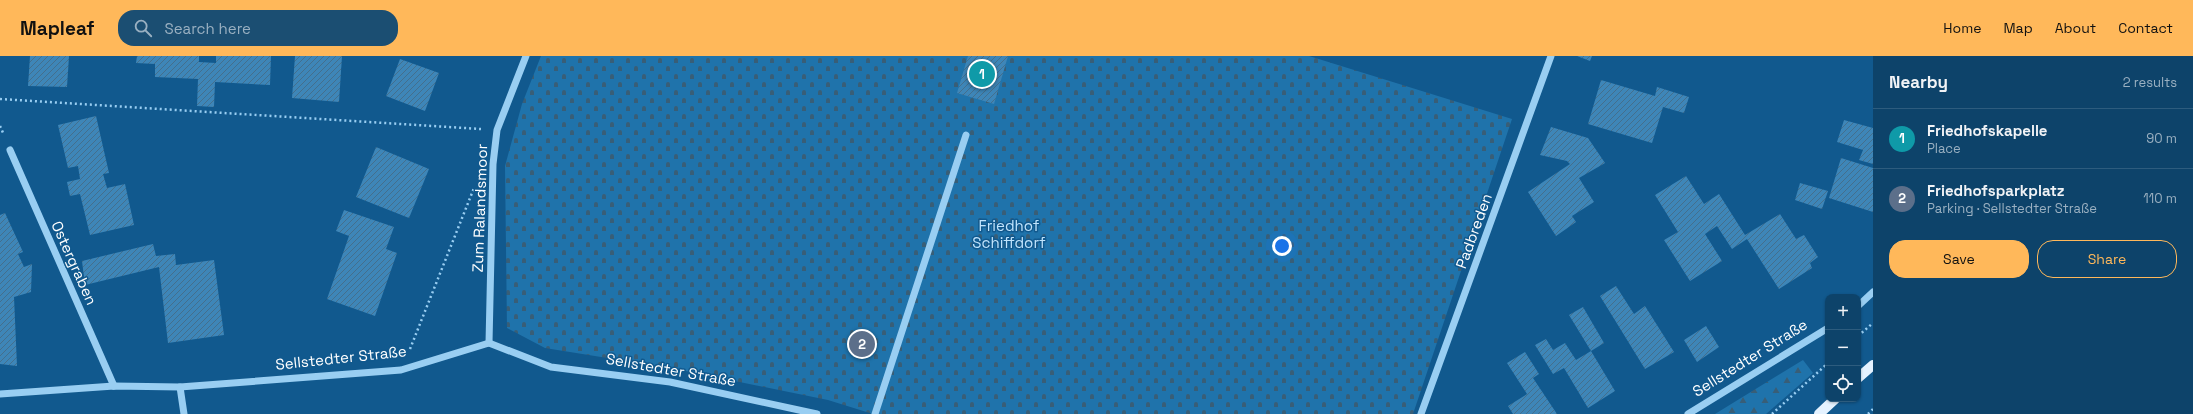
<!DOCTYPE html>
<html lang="en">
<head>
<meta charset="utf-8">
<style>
  :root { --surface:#0d436a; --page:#1b4e72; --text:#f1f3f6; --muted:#9ab0c1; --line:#2d5c7e; --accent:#ffb85a }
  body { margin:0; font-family:"Space Grotesk",sans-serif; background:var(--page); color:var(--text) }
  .controls { position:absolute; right:12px; bottom:12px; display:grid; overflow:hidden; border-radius:8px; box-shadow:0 1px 3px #0004 }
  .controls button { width:36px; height:36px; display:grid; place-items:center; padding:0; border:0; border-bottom:1px solid var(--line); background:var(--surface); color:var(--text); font:20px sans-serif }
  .you { position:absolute; left:1282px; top:190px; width:14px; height:14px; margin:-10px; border:3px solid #fff; border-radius:50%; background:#1a73e8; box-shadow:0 0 0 6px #1a73e833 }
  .badge { display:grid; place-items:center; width:26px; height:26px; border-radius:50%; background:var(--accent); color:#fff; font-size:13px; font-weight:700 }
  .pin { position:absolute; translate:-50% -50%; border:2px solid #fff; box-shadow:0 1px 4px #0006 }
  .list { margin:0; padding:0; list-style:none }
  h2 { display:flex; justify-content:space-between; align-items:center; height:52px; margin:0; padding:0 16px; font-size:17px }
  h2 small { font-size:13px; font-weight:400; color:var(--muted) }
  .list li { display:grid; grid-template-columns:26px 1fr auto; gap:12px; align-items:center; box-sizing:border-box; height:60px; padding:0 16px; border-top:1px solid var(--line) }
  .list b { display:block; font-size:15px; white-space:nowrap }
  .list p { margin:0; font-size:13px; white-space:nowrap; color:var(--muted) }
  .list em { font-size:13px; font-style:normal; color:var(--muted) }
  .actions { display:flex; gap:8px; padding:12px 16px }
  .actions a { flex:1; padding:9px 0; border:1px solid var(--accent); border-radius:16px; text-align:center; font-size:14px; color:var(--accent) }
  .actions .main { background:var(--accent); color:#111 }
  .icon { flex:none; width:22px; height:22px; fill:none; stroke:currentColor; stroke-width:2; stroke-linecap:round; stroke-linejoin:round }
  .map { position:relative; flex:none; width:1873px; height:358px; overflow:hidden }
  header { display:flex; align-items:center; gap:24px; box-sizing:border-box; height:56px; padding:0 20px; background:var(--accent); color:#111 }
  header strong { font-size:19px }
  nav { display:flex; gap:22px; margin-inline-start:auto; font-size:14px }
  .search { width:280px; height:36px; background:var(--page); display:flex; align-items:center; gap:10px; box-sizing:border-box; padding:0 14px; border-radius:16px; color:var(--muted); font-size:15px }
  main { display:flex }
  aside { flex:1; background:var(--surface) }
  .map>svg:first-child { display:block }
</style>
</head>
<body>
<header>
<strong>Mapleaf</strong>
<div class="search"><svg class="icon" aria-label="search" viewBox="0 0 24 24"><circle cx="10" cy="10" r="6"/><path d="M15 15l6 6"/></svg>Search here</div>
<nav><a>Home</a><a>Map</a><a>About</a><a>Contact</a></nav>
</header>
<main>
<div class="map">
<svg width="1873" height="358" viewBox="0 0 1873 358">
  <defs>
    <pattern id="forest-firs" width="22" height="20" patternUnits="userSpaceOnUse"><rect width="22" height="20" fill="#1f73ab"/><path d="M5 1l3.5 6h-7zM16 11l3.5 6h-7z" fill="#385e77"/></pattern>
    <pattern id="cemetery-stones" width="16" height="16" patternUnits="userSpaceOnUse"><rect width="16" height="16" fill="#1f73ab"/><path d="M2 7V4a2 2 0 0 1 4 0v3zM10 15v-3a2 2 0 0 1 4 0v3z" fill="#385e77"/></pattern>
    <pattern id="building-hatch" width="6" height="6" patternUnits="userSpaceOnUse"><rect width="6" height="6" fill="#3e86b8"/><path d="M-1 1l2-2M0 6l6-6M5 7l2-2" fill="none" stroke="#446f8d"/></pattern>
  </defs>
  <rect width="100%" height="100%" fill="#11598e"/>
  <polygon fill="url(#forest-firs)" points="1803,304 1813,317 1766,358 1715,358"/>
  <polygon fill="url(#cemetery-stones)" points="541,0 1309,0 1512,63 1413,358 873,358 828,344 676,313 545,292 507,272 505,110 522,48"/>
  <g fill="url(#building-hatch)">
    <polygon points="30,0 69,0 67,31 28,30"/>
    <polygon points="137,0 199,0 199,6 216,7 216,0 271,0 270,29 215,26 214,51 197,50 198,23 155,21 155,8 136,7"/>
    <polygon points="295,0 342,0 339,46 292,42"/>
    <polygon points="968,0 1008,0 994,48 957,37"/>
    <polygon points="1577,0 1592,0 1590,5"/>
    <polygon points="400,3 439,17 425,55 386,40"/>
    <polygon points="1601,24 1655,40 1657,31 1689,41 1684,57 1663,51 1652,87 1588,68"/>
    <polygon points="96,60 109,117 103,118 107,132 125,128 134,169 90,179 80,138 70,140 67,126 80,123 78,110 68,112 58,69"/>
    <polygon points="1844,64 1873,72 1873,108 1859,104 1863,94 1837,86"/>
    <polygon points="1551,71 1588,82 1605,107 1579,122 1594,146 1572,160 1576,166 1556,180 1528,136 1570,108 1567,105 1540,99"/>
    <polygon points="376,91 429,113 409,162 356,141"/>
    <polygon points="1841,102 1873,112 1873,156 1829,142"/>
    <polygon points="1686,120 1704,148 1719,138 1745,179 1780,158 1796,183 1804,179 1818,201 1810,207 1812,212 1779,233 1747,183 1732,193 1717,170 1705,178 1722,205 1690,225 1664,184 1678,176 1655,139"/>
    <polygon points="1800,127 1828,135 1822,153 1795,144"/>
    <polygon points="344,154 394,171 386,193 397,197 375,260 327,243 349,180 336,175"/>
    <polygon points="5,157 23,196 18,198 24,211 32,208 31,236 14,241 17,310 0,308 0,159"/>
    <polygon points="153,188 156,200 175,198 176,209 214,204 224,279 168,287 159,211 85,229 82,205"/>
    <polygon points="1616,230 1634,258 1645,250 1674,296 1645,313 1600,240"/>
    <polygon points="1583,251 1604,287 1591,295 1569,259"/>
    <polygon points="1706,270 1719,291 1697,306 1684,284"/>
    <polygon points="1546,283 1553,294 1565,287 1576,304 1591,295 1615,335 1588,352 1564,312 1553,318 1535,289"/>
    <polygon points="1525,296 1539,318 1533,322 1557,358 1513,358 1508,350 1527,338 1507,307"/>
  </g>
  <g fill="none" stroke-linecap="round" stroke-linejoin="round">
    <g stroke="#99cef2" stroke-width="2.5" stroke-dasharray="2 3" stroke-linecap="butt">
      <polyline points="0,43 481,73"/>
      <polyline points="0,70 4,79"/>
      <polyline points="1858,280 1873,267"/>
      <polyline points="410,293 474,132"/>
      <polyline points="1772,358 1828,307"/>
      <polyline points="1868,358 1873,353"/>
    </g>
    <g stroke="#99cef2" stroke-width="7">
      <polyline points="10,94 114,330"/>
      <polyline points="1858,250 1873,236"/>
      <polyline points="489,287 493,108 497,74 526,0"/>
      <polyline points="180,331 184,358"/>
      <polyline points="0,338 114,330 180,331 401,314 489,287 551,311 670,326 817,358"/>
      <polyline points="875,358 966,79"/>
      <polyline points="1421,358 1551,0"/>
      <polyline points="1688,358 1828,272"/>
    </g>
    <g stroke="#e4f2ff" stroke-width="10">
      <polyline points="1858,322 1873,309"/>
      <polyline points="1819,358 1835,343"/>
    </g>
  </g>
  <g text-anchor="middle" stroke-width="3" stroke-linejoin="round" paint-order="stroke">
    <g font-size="15" fill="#fff" stroke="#11598e">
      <text transform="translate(480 152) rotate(-88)" y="5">Zum Ralandsmoor</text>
      <text transform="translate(1474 175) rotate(-70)" y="5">Padbreden</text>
      <text transform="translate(74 207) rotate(66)" y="5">Ostergraben</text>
      <text transform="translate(341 302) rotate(-6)" y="5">Sellstedter Straße</text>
      <text transform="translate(1750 302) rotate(-32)" y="5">Sellstedter Straße</text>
      <text transform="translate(671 314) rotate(10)" y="5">Sellstedter Straße</text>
    </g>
    <g font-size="15" fill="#c0e4fd" stroke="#11598e">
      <text x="1009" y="175">Friedhof<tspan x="1009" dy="17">Schiffdorf</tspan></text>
    </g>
  </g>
</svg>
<div class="controls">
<button>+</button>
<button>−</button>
<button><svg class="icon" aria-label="locate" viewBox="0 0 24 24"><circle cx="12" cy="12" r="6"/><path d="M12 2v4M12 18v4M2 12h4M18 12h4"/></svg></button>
</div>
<div class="you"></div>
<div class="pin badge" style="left:982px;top:18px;background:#0f9aa8">1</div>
<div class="pin badge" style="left:862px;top:288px;background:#5c6f8a">2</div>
</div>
<aside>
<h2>Nearby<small>2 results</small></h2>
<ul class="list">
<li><span class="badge" style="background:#0f9aa8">1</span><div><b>Friedhofskapelle</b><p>Place</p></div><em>90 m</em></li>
<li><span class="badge" style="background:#5c6f8a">2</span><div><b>Friedhofsparkplatz</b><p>Parking · Sellstedter Straße</p></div><em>110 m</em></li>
</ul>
<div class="actions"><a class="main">Save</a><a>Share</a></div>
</aside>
</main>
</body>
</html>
